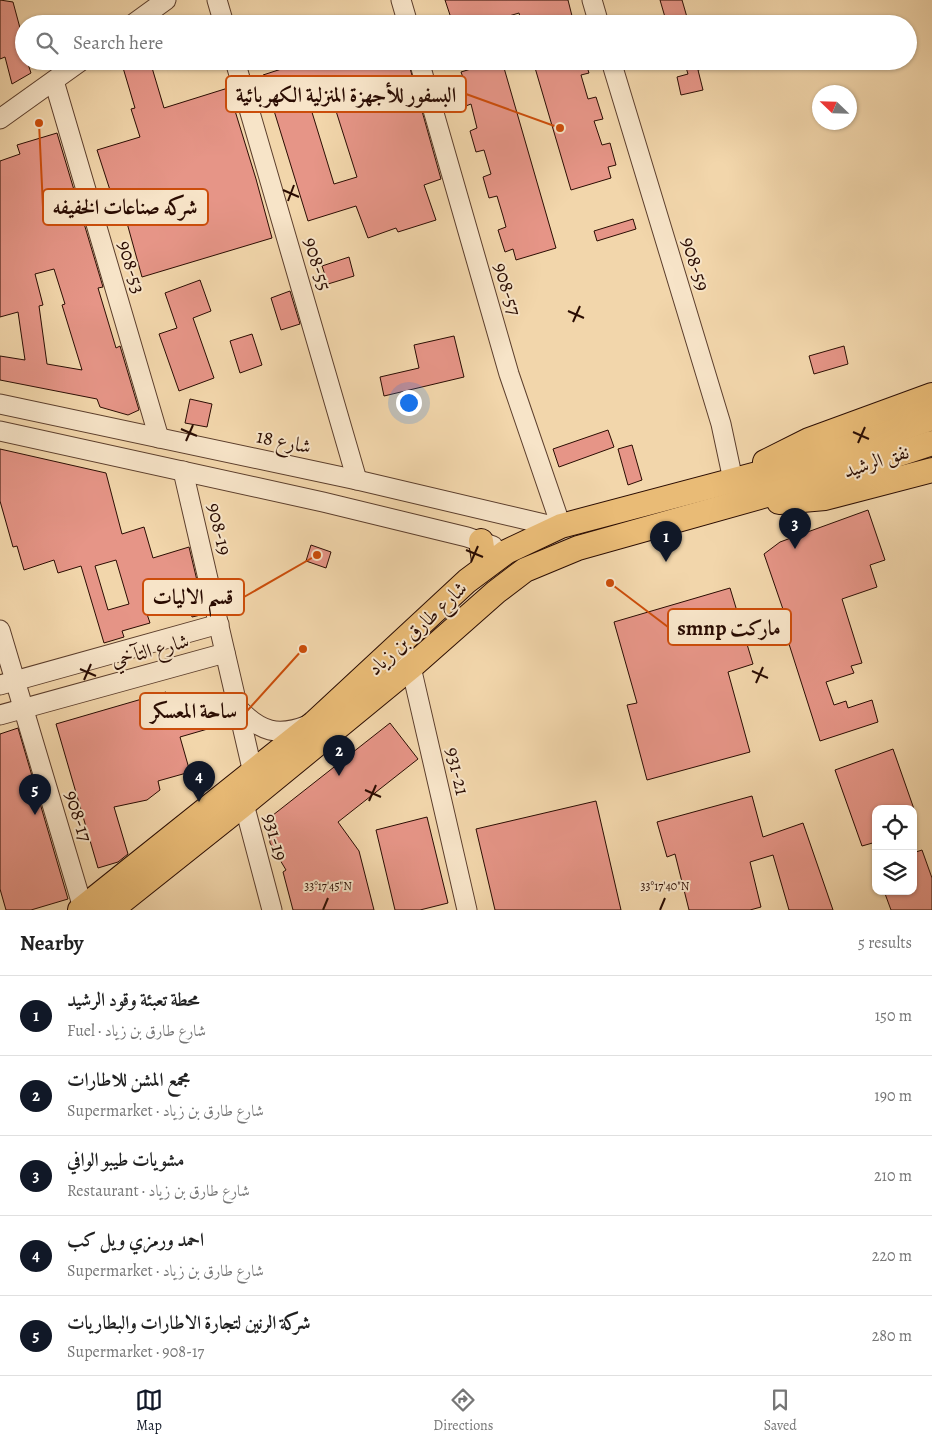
<!DOCTYPE html>
<html lang="en">
<head>
<meta charset="utf-8">
<style>
  :root { --surface:#fff; --page:#f6f6f6; --text:#222; --muted:#767676; --line:#e0e0e0; --accent:#111827 }
  body { margin:0; font-family:Alegreya,Amiri,serif; background:var(--page); color:var(--text) }
  .controls { position:absolute; right:15px; bottom:15px; display:grid; overflow:hidden; border-radius:10px; box-shadow:0 1px 4px #0004 }
  .controls button { width:45px; height:45px; display:grid; place-items:center; padding:0; border:0; border-bottom:1px solid var(--line); background:var(--surface); color:var(--text); font:25px sans-serif }
  .compass { position:absolute; left:812px; top:85px; width:45px; height:45px; border-radius:50%; background:var(--surface); box-shadow:0 1px 4px #0004; rotate:293deg }
  .you { position:absolute; left:408px; top:402px; width:18px; height:18px; margin:-12px; border:4px solid #fff; border-radius:50%; background:#1a73e8; box-shadow:0 0 0 8px #1a73e833 }
  .badge { display:grid; place-items:center; width:32px; height:32px; border-radius:50%; background:var(--accent); color:#fff; font-size:16px; font-weight:700 }
  .pin { position:absolute; translate:-50% -41px; filter:drop-shadow(0 1px 2px #0008) }
  .pin::after { content:''; position:absolute; top:26px; width:18px; height:15px; background:inherit; clip-path:polygon(0 0,100% 0,50% 100%) }
  .list { margin:0; padding:0; list-style:none }
  h2 { display:flex; justify-content:space-between; align-items:center; height:65px; margin:0; padding:0 20px; font-size:21px }
  h2 small { font-size:16px; font-weight:400; color:var(--muted) }
  .list li { display:grid; grid-template-columns:32px 1fr auto; gap:15px; align-items:center; box-sizing:border-box; height:80px; padding:0 20px; border-top:1px solid var(--line) }
  .list b { display:block; font-size:19px; white-space:nowrap }
  .list p { margin:0; font-size:16px; white-space:nowrap; color:var(--muted) }
  .list em { font-size:16px; font-style:normal; color:var(--muted) }
  .icon { flex:none; width:28px; height:28px; fill:none; stroke:currentColor; stroke-width:2; stroke-linecap:round; stroke-linejoin:round }
  .map { position:relative; flex:none; width:932px; height:910px; overflow:hidden }
  .search { position:absolute; background:var(--surface); box-shadow:0 1px 4px #0004; left:15px; right:15px; top:15px; height:55px; display:flex; align-items:center; gap:12px; box-sizing:border-box; padding:0 18px; border-radius:28px; color:var(--muted); font-size:19px }
  .sheet { height:465px; background:var(--surface) }
  nav { display:flex; justify-content:space-around; align-items:center; box-sizing:border-box; height:70px; border-top:1px solid var(--line); background:var(--surface); font-size:14px; color:var(--muted) }
  nav a { display:grid; justify-items:center; gap:2px }
  nav .on { color:var(--accent) }
  .map>svg:first-child { display:block }
</style>
</head>
<body>
<div class="map">
<svg width="932" height="910" viewBox="0 0 932 910">
  <rect width="100%" height="100%" fill="#f2d6ab"/>
  <filter id="stains"><feTurbulence type="fractalNoise" baseFrequency=".004" numOctaves="4"/><feColorMatrix values="0 0 0 0 .2 0 0 0 0 .09 0 0 0 0 .02 0 0 0 .5 -.17"/></filter>
  <radialGradient id="worn" r=".72"><stop offset=".6" stop-color="#630" stop-opacity="0"/><stop offset="1" stop-color="#630" stop-opacity=".3"/></radialGradient>
  <g fill="#e69587" stroke="#2a0c02" fill-rule="evenodd">
    <polygon points="0,0 13,2 20,28 24,27 24,61 27,61 31,73 12,84 5,57 0,59"/>
    <polygon points="445,0 568,0 574,24 522,24 519,13 482,24 461,24 460,19 452,21"/>
    <polygon points="660,0 682,0 689,24 667,24"/>
    <polygon points="121,61 150,61 164,108 228,88 256,179 272,238 142,277 127,223 121,224 97,150 140,137 131,109 135,108"/>
    <path d="M306 61H408L441 179 424 185 436 220 398 232 396 228 368 238 356 206 308 221 263 75ZM329 89 357 177 334 184 307 96Z"/>
    <polygon points="497,61 502,61 556,248 516,260 513,249 505,252 498,230 506,227 503,216 497,196 489,198 483,177 491,174 484,150 476,152 470,131 477,128 471,104 463,107 457,85 465,83 461,72"/>
    <polygon points="533,61 585,61 589,73 581,75 588,99 596,97 603,119 594,121 602,145 610,143 616,165 608,167 611,178 571,190"/>
    <polygon points="684,61 718,61 719,65 698,70 703,90 681,95 677,77 688,74"/>
    <path d="M57 133 103 287 98 288 116 348 120 346 139 410 128 415 100 407 97 399 0 380V356L25 360 18 312 0 317V161L20 154 17 145ZM54 269 65 304 62 305 82 370 47 364 39 306 43 305 35 274Z"/>
    <polygon points="633,219 636,229 597,241 594,231"/>
    <polygon points="349,257 354,276 328,284 322,266"/>
    <polygon points="200,280 211,311 193,318 214,378 179,391 159,334 177,328 165,293"/>
    <polygon points="290,291 300,324 281,330 271,298"/>
    <polygon points="252,334 262,365 240,373 230,341"/>
    <polygon points="454,336 464,377 384,396 380,377 419,368 414,345"/>
    <polygon points="844,346 848,364 814,374 809,356"/>
    <polygon points="190,399 212,404 207,427 185,423"/>
    <polygon points="608,430 614,447 559,467 553,449"/>
    <polygon points="632,445 642,480 628,485 618,449"/>
    <path d="M0 449 106 473 122 534 144 527 153 558 189 547 205 614 192 617 184 592 144 605 150 623 122 631 124 637 104 643 81 566 58 573 54 560 24 570 17 546 13 547 0 501ZM116 560 129 604 108 610 95 566Z"/>
    <polygon points="868,510 885,560 870,565 877,587 842,599 862,663 851,666 854,673 826,682 834,705 846,701 848,708 872,700 878,722 820,741 781,619 786,618 764,554 780,542"/>
    <polygon points="311,545 331,552 326,568 306,561"/>
    <polygon points="730,588 753,664 728,672 750,752 647,780 627,705 637,703 614,622"/>
    <polygon points="166,692 175,720 213,708 218,726 180,737 190,772 158,781 160,790 147,800 114,807 128,854 118,862 98,868 56,724"/>
    <polygon points="390,723 418,759 338,822 359,851 374,910 293,910 283,872 286,870 270,843 268,819"/>
    <polygon points="18,728 68,899 31,910 6,910 0,889 0,734"/>
    <polygon points="893,749 914,809 876,809 876,842 862,846 835,770"/>
    <polygon points="752,796 763,837 803,823 833,910 789,910 773,855 750,862 761,907 750,910 689,910 675,854 667,857 657,822"/>
    <polygon points="596,801 621,910 495,910 476,829"/>
    <polygon points="427,817 448,903 420,910 395,910 376,830"/>
    <polygon points="922,850 932,878 932,910 891,910 884,891 913,891 913,853"/>
  </g>
  <g fill="none" stroke-linecap="round" stroke-linejoin="round">
    <defs>
      <g id="minor">
        <polyline points="217,0 224,24"/>
        <polyline points="401,0 408,24"/>
        <polyline points="592,0 599,24"/>
        <polyline points="133,24 166,0"/>
        <polyline points="235,61 357,480"/>
        <polyline points="419,61 509,374 561,526"/>
        <polyline points="611,61 721,424 733,480"/>
        <polyline points="54,81 159,438"/>
        <polyline points="0,119 81,61"/>
        <polyline points="0,404 357,480 557,527"/>
        <polyline points="0,431 323,502 467,537 493,546"/>
        <polyline points="183,471 253,773"/>
        <polyline points="0,630 83,908"/>
        <polyline points="404,657 411,667 467,910"/>
        <polyline points="0,685 219,624"/>
        <path d="M238 708C260 732 278 737 308 725"/>
        <polyline points="0,715 225,653"/>
        <polyline points="244,804 272,910"/>
      </g>
      <g id="major">
        <polyline points="765,462 809,440 932,395"/>
        <polyline points="779,502 825,498 932,470"/>
        <polyline points="481,541 485,567"/>
        <polyline points="80,910 314,723 467,581 506,552 561,526 814,459 932,418"/>
        <polyline points="111,910 244,804 411,667 496,592 525,570 578,548 820,480 932,443"/>
      </g>
    </defs>
    <use href="#minor" stroke="#5c3e2c" stroke-width="21"/>
    <use href="#major" stroke="#2a0c02" stroke-width="26"/>
    <use href="#minor" stroke="#f7e4c8" stroke-width="19"/>
    <use href="#major" stroke="#e9bb76" stroke-width="24"/>
  </g>
  <path fill="none" stroke="#2a0c02" stroke-width="2" d="M283 190 299 197M288 201 294 185M568 311 584 318M573 322 580 306M181 429 197 436M853 432 869 439M186 441 193 425M858 443 865 427M466 550 483 557M471 562 478 546M80 669 96 676M752 671 768 678M84 680 91 664M756 683 763 667M365 790 381 797M369 801 376 785M323 910 328 898M660 910 665 898"/>
  <g text-anchor="middle" stroke-width="4" stroke-linejoin="round" paint-order="stroke">
    <g font-size="20" fill="#2a0c02" stroke="#f7e4c8">
      <text transform="translate(318 264) rotate(74)" y="7">908-55</text>
      <text transform="translate(696 264) rotate(73)" y="7">908-59</text>
      <text transform="translate(132 267) rotate(74)" y="7">908-53</text>
      <text transform="translate(508 289) rotate(74)" y="7">908-57</text>
      <text transform="translate(284 441) rotate(12)" y="7">شارع 18</text>
      <text transform="translate(876 461) rotate(-18)" y="7">نفق الرشيد</text>
      <text transform="translate(220 529) rotate(77)" y="7">908-19</text>
      <text transform="translate(417 628) rotate(-43)" y="7">شارع طارق بن زياد</text>
      <text transform="translate(150 650) rotate(-15)" y="7">شارع التآخي</text>
      <text transform="translate(458 771) rotate(77)" y="7">931-21</text>
      <text transform="translate(79 816) rotate(73)" y="7">908-17</text>
      <text transform="translate(276 837) rotate(75)" y="7">931-19</text>
    </g>
  </g>
  <g font-size="12" text-anchor="middle" fill="#2a0c02" stroke="#f7e4c8" stroke-width="4" stroke-linejoin="round" paint-order="stroke">
    <text x="328" y="890">33°17'45"N</text>
    <text x="665" y="890">33°17'40"N</text>
  </g>
  <path fill="none" stroke="#cc4d0a" stroke-width="2" d="M560 128L466 94M39 123L43 207M317 555L244 597M610 583L668 627M303 649L247 711"/>
  <g fill="#cc4d0a" stroke="#f7e4c8" stroke-width="2">
    <circle cx="560" cy="128" r="5"/>
    <circle cx="39" cy="123" r="5"/>
    <circle cx="317" cy="555" r="5"/>
    <circle cx="610" cy="583" r="5"/>
    <circle cx="303" cy="649" r="5"/>
  </g>
  <g fill="#f7e4c8" stroke="#cc4d0a" stroke-width="2">
    <rect x="226" y="76" width="240" height="36" rx="5"/>
    <rect x="43" y="189" width="165" height="36" rx="5"/>
    <rect x="143" y="579" width="101" height="36" rx="5"/>
    <rect x="668" y="609" width="123" height="36" rx="5"/>
    <rect x="140" y="693" width="107" height="36" rx="5"/>
  </g>
  <g font-size="21" text-anchor="middle" font-weight="bold" fill="#2a0c02">
    <text x="346" y="102">البسفور للأجهزة المنزلية الكهربائية</text>
    <text x="125" y="214">شركه صناعات الخفيفه</text>
    <text x="193" y="604">قسم الاليات</text>
    <text x="729" y="635">smnp ماركت</text>
    <text x="194" y="718">ساحة المعسكر</text>
  </g>
  <rect width="100%" height="100%" filter="url(#stains)"/>
  <rect width="100%" height="100%" fill="url(#worn)"/>
</svg>
<div class="controls">
<button><svg class="icon" aria-label="locate" viewBox="0 0 24 24"><circle cx="12" cy="12" r="6"/><path d="M12 2v4M12 18v4M2 12h4M18 12h4"/></svg></button>
<button><svg class="icon" aria-label="layers" viewBox="0 0 24 24"><path d="M12 4l9 5-9 5-9-5zM3 14l9 5 9-5"/></svg></button>
</div>
<svg class="compass" viewBox="-18 -18 36 36"><path d="M0-13l5 13h-10z" fill="#e53935"/><path d="M0 13l5-13h-10z" fill="#767676"/></svg>
<div class="you"></div>
<div class="pin badge" style="left:666px;top:562px">1</div>
<div class="pin badge" style="left:339px;top:776px">2</div>
<div class="pin badge" style="left:795px;top:549px">3</div>
<div class="pin badge" style="left:199px;top:802px">4</div>
<div class="pin badge" style="left:35px;top:815px">5</div>
<div class="search"><svg class="icon" aria-label="search" viewBox="0 0 24 24"><circle cx="10" cy="10" r="6"/><path d="M15 15l6 6"/></svg>Search here</div>
</div>
<section class="sheet">
<h2>Nearby<small>5 results</small></h2>
<ul class="list">
<li><span class="badge">1</span><div><b>محطة تعبئة وقود الرشيد</b><p>Fuel · شارع طارق بن زياد</p></div><em>150 m</em></li>
<li><span class="badge">2</span><div><b>مجمع المشن للاطارات</b><p>Supermarket · شارع طارق بن زياد</p></div><em>190 m</em></li>
<li><span class="badge">3</span><div><b>مشويات طيبو الوافي</b><p>Restaurant · شارع طارق بن زياد</p></div><em>210 m</em></li>
<li><span class="badge">4</span><div><b>احمد ورمزي ويل كب</b><p>Supermarket · شارع طارق بن زياد</p></div><em>220 m</em></li>
<li><span class="badge">5</span><div><b>شركة الرنين لتجارة الاطارات والبطاريات</b><p>Supermarket · 908-17</p></div><em>280 m</em></li>
</ul>
</section>
<nav>
<a class="on"><svg class="icon" aria-label="map" viewBox="0 0 24 24"><path d="M3 6l6-2 6 2 6-2v14l-6 2-6-2-6 2zM9 4v14M15 6v14"/></svg>Map</a>
<a><svg class="icon" aria-label="directions" viewBox="0 0 24 24"><path d="M12 3l9 9-9 9-9-9zM9 14v-3h6M13 9l2 2-2 2"/></svg>Directions</a>
<a><svg class="icon" aria-label="saved" viewBox="0 0 24 24"><path d="M7 4h10v16l-5-4-5 4z"/></svg>Saved</a>
</nav>
</body>
</html>
